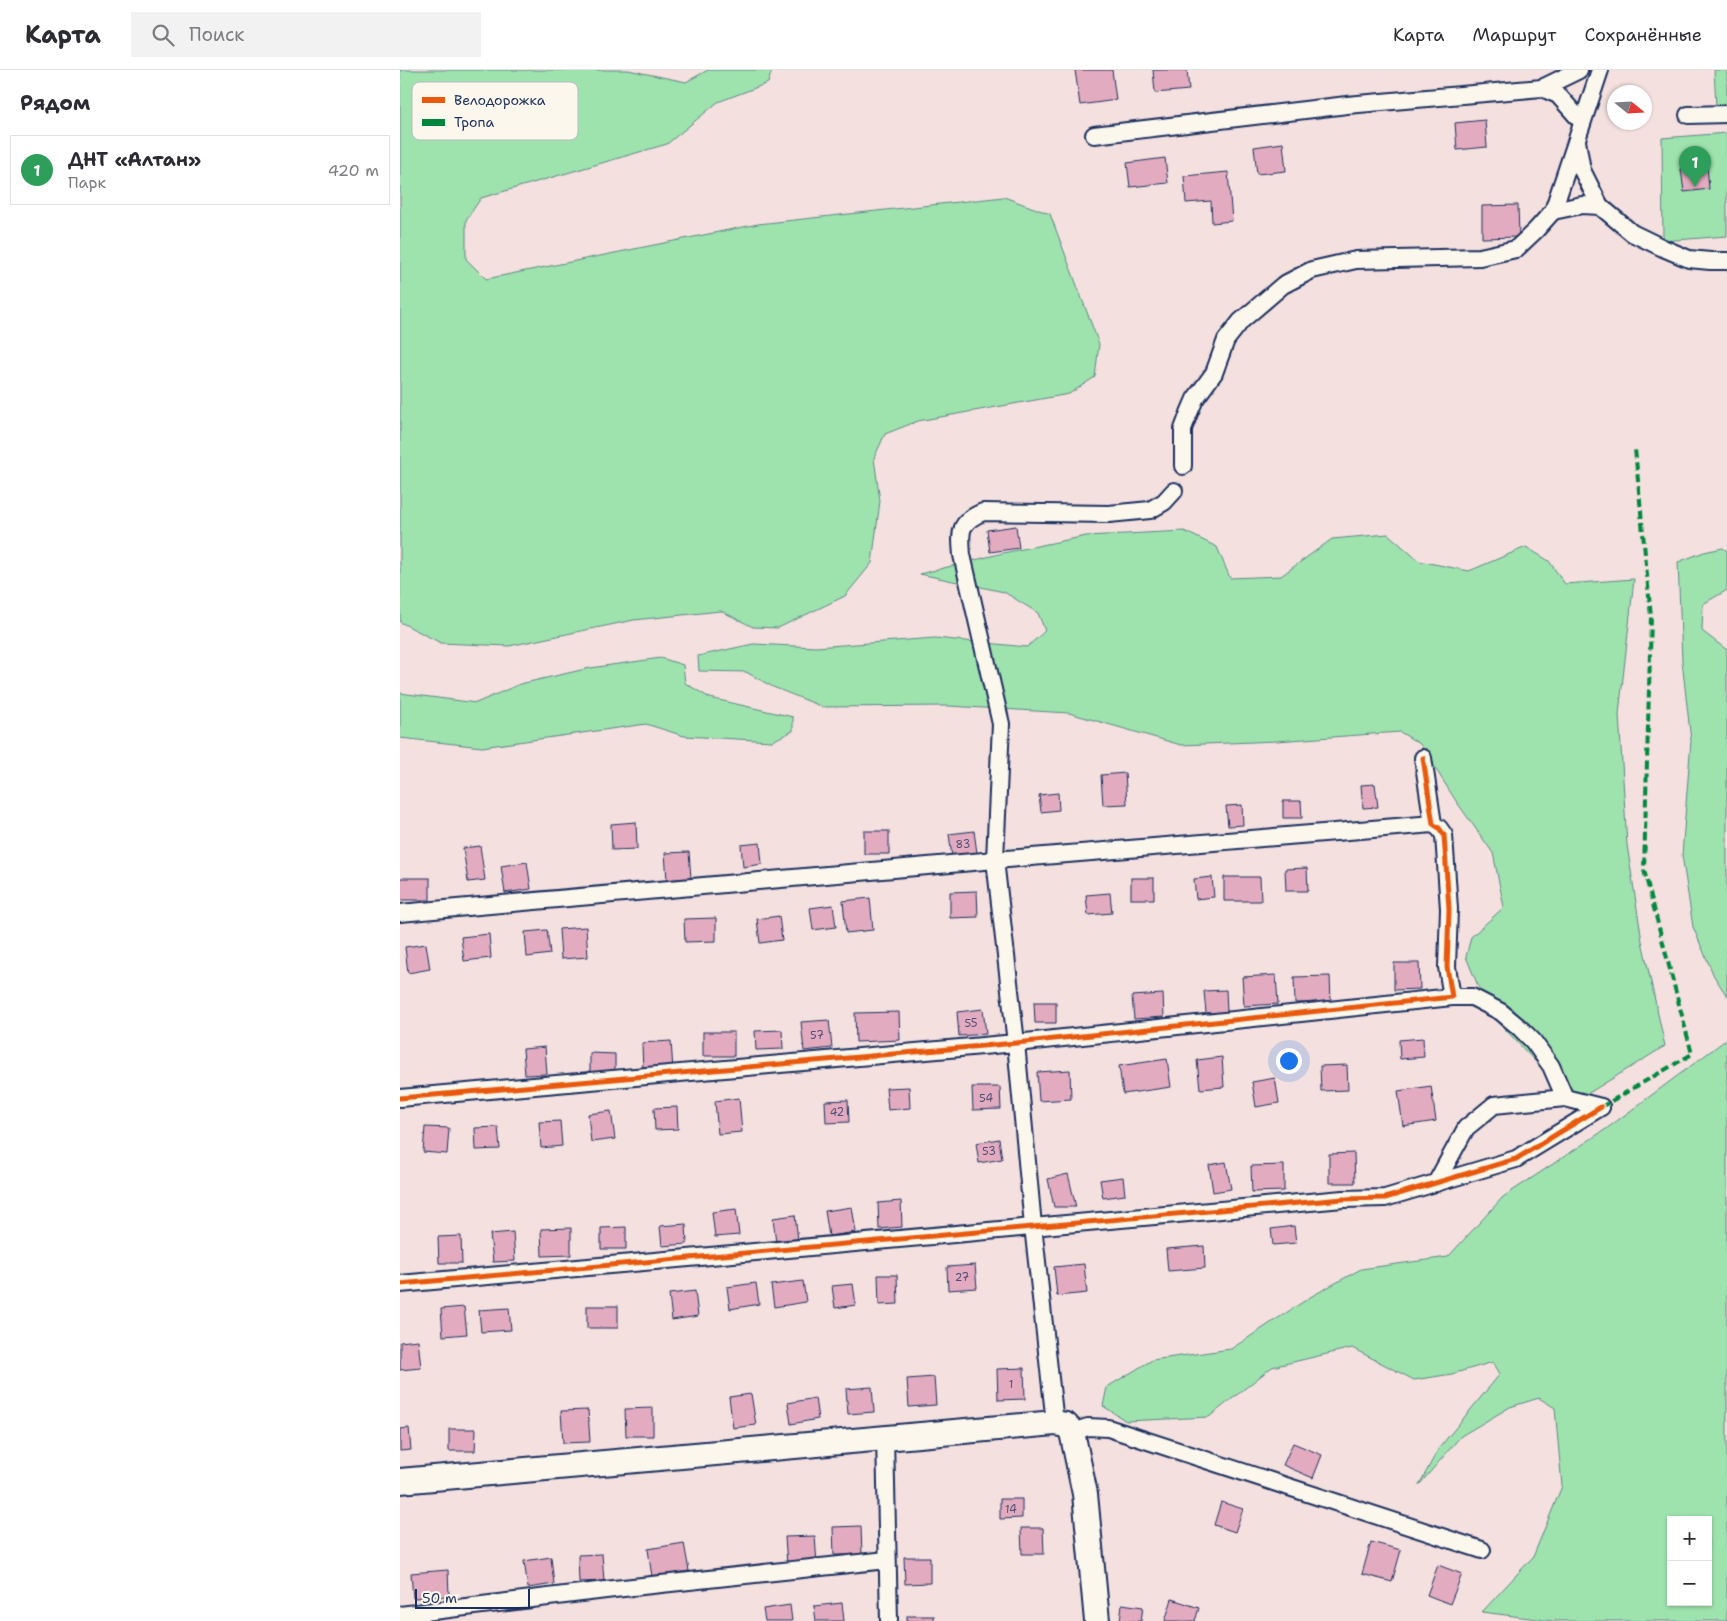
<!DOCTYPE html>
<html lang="ru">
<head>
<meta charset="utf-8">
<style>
  :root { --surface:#fff; --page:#f2f2f3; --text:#2b2b33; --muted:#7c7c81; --line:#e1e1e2; --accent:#2563eb }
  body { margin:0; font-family:"Shantell Sans",sans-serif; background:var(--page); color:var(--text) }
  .controls { position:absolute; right:15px; bottom:15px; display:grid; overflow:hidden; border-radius:0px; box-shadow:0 1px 4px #0004 }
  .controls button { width:45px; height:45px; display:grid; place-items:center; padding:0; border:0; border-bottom:1px solid var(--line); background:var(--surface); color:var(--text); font:25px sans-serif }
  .compass { position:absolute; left:1207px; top:15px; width:45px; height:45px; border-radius:50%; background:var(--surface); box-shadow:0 1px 4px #0004; rotate:108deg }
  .scale { position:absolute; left:15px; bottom:12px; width:115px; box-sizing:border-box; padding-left:5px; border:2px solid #1b2f5e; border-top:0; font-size:14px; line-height:18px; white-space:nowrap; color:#1b2f5e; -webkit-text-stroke:4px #fbf7ec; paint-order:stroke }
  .you { position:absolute; left:888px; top:990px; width:18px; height:18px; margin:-12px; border:4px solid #fff; border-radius:50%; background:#1a73e8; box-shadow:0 0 0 8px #1a73e833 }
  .badge { display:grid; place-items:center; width:32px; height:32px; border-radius:50%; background:var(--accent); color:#fff; font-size:16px; font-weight:700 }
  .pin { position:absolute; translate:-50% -41px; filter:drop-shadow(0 1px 2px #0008) }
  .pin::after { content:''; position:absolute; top:26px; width:18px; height:15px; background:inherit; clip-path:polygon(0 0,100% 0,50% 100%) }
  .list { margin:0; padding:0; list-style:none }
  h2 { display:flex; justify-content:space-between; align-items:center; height:65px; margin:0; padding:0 20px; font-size:21px }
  h2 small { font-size:16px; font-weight:400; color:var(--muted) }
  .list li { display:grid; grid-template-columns:32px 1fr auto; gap:15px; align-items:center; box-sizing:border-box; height:70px; margin:0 10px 10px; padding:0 10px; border:1px solid var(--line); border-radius:0px }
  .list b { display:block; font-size:19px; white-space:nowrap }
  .list p { margin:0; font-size:16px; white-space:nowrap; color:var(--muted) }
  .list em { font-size:16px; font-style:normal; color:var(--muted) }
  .icon { flex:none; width:28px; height:28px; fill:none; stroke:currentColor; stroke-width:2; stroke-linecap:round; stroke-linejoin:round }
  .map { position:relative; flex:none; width:1327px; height:1551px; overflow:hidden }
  header { display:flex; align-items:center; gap:30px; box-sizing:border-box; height:70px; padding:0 25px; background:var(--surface); border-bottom:1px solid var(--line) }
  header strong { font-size:24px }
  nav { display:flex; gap:28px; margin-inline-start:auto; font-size:18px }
  .search { width:350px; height:45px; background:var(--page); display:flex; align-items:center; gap:12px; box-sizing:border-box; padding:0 18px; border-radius:0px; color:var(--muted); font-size:19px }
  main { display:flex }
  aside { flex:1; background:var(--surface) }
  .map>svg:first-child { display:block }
</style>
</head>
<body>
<header>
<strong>Карта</strong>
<div class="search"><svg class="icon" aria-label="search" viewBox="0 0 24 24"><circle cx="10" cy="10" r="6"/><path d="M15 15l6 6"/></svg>Поиск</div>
<nav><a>Карта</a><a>Маршрут</a><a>Сохранённые</a></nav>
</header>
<main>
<aside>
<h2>Рядом<small></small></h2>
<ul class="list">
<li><span class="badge" style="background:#2e9e5b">1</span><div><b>ДНТ «Алтан»</b><p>Парк</p></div><em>420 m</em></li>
</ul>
</aside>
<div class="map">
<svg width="1327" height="1551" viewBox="0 0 1327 1551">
  <rect width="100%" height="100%" fill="#f4e0de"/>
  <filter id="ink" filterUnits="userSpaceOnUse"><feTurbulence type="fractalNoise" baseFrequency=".02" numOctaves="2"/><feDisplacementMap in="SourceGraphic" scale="10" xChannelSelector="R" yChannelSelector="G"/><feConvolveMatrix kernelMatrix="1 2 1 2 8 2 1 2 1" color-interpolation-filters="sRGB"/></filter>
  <g filter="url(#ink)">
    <g fill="#9ee2ae" stroke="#5c8886" fill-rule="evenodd">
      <polygon points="0,0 228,0 286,12 308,0 372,0 368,13 318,32 267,74 81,128 66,150 66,189 86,209 358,154 604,127 650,144 699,274 695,307 669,324 518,351 485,364 474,388 480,431 472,493 445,526 378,558 353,557 321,541 234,550 109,576 41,573 0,552"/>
      <polygon points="1314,0 1327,0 1327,35 1316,36"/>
      <polygon points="1327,63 1327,166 1263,171 1262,68"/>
      <polygon points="784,461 817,477 830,508 881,506 932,469 988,464 1019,491 1069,501 1126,477 1149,491 1165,514 1234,509 1219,644 1227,775 1242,871 1265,976 1184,1026 1161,1019 1089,942 1066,887 1071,867 1104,837 1093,783 1056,731 1020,674 1000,662 877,671 781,675 669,643 549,636 423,637 373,617 346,602 299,601 298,586 353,574 416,577 535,568 627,577 645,561 638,543 604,522 520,504 603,483 686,466"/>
      <polygon points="1323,478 1327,481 1327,520 1303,534 1302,561 1327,580 1327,926 1314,906 1293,857 1282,785 1291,671 1282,591 1278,492 1304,482"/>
      <polygon points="261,588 283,595 285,613 310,628 393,647 393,661 372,671 284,666 246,654 82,677 0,668 0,623 76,633 120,614 190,598"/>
      <path d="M1327 969V1551H1153L1082 1542 1133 1487 1162 1416 1155 1338 1139 1328 1110 1337 1061 1366 1019 1415 1039 1378 1100 1304 1093 1292 1052 1304 1014 1310 952 1278 872 1297 809 1347 726 1351 703 1336 707 1317 752 1290 831 1279 912 1226 961 1199 1048 1187 1103 1127 1206 1059ZM1271 1450H1308V1532H1271Z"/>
    </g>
    <g fill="#e3abbf" stroke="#1b2f5e">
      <polygon points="675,0 712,0 716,30 680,35"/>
      <polygon points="753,0 787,0 789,20 755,23"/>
      <polygon points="1085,50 1087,77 1057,80 1055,53"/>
      <polygon points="883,73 886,101 857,104 854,77"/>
      <polygon points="765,88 768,113 730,117 727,93"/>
      <polygon points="1307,96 1309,119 1284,122 1281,99"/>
      <polygon points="828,102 832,151 812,153 811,131 786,133 784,106"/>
      <polygon points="1118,135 1119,167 1082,168 1082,136"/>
      <polygon points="616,456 619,478 590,482 587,460"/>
      <polygon points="725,703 727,734 703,735 701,705"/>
      <polygon points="975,714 978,737 963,738 961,715"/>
      <polygon points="658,723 659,740 641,742 639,725"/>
      <polygon points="883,731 901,731 902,748 883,748"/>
      <polygon points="842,735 843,755 828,756 826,736"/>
      <polygon points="236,752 237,779 212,780 211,754"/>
      <rect x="464" y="761" width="25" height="23"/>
      <polygon points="574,761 577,783 552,787 549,764"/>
      <polygon points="360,773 362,794 343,797 341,775"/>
      <polygon points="80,776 85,810 68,812 63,778"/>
      <polygon points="289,782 291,808 267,810 265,783"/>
      <polygon points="127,792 131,819 105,823 101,796"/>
      <polygon points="907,798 908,821 886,821 885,799"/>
      <polygon points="812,807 814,827 796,829 794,809"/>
      <polygon points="824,807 860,807 861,831 824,831"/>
      <rect x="0" y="808" width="30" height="22"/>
      <rect x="731" y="808" width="23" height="21"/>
      <polygon points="577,821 578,847 550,848 550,822"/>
      <polygon points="710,823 712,843 688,845 686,825"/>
      <polygon points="470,828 473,860 446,863 443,831"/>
      <polygon points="433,835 436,857 413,860 410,838"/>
      <polygon points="379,846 382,870 360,873 357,849"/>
      <polygon points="316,848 316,871 285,872 284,849"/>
      <polygon points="186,857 188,887 161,889 159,859"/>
      <polygon points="147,860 150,884 127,887 125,862"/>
      <polygon points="89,864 91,888 64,891 61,867"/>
      <polygon points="26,874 30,899 8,903 5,877"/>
      <polygon points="994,893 1019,893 1020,919 994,920"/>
      <polygon points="876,905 878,934 844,936 842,907"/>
      <polygon points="930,906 931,932 895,933 894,907"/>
      <polygon points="826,920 827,942 806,943 804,921"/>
      <polygon points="763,924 764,947 734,949 732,926"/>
      <polygon points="634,932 656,932 656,953 635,953"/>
      <polygon points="583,939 586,964 559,966 557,942"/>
      <polygon points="499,942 500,970 456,972 455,943"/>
      <polygon points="429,950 432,978 404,981 401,952"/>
      <polygon points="382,960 383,979 356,980 355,961"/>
      <rect x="303" y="962" width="31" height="24"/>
      <polygon points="1023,968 1024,987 1000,989 999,970"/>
      <polygon points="271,971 273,1000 243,1002 242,973"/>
      <polygon points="145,977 147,1004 125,1005 123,979"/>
      <polygon points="190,983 215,984 215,1002 190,1002"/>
      <polygon points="822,987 824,1017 800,1019 797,990"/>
      <polygon points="767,989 771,1017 723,1024 719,996"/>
      <polygon points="947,995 948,1020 921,1021 920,996"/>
      <polygon points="670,1000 671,1029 639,1031 637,1002"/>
      <polygon points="875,1008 879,1033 856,1037 852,1012"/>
      <polygon points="1031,1016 1036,1051 1003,1056 998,1021"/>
      <polygon points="509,1017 510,1038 488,1040 486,1018"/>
      <polygon points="572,1017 600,1017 601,1039 573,1040"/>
      <polygon points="339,1028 342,1062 318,1064 315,1031"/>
      <polygon points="448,1030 449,1052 426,1053 425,1031"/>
      <polygon points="277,1037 278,1059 255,1060 254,1038"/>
      <polygon points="211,1041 215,1069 191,1072 188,1044"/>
      <polygon points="160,1051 162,1076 141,1078 139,1052"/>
      <polygon points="25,1057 49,1058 47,1084 23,1082"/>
      <polygon points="98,1057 100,1079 76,1080 75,1058"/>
      <polygon points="599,1069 602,1089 579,1093 576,1073"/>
      <polygon points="954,1083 955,1113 929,1113 929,1084"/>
      <polygon points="826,1092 831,1119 813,1122 809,1095"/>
      <polygon points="884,1095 884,1121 852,1122 851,1096"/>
      <polygon points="668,1104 676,1137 654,1137 648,1109"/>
      <polygon points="723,1107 725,1125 703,1128 700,1110"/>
      <polygon points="501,1131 502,1157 479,1159 478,1133"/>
      <polygon points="452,1137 456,1162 429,1166 425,1141"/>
      <polygon points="336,1139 339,1165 315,1167 312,1142"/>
      <polygon points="395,1145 398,1170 376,1173 373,1148"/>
      <polygon points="286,1154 287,1174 262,1176 260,1156"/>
      <polygon points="894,1156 896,1173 873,1175 871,1159"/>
      <polygon points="226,1157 226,1179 201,1179 201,1158"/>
      <polygon points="171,1158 171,1185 142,1186 141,1159"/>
      <polygon points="113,1162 115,1191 93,1192 90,1164"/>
      <polygon points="61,1166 62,1193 39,1193 38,1167"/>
      <polygon points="804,1176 805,1198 768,1201 766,1179"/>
      <polygon points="684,1194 687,1223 657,1226 654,1197"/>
      <polygon points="575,1195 577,1218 548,1220 547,1197"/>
      <polygon points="478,1205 497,1205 498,1234 479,1235"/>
      <polygon points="403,1211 406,1232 374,1237 371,1215"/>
      <polygon points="356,1213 359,1234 330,1239 327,1217"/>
      <polygon points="453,1214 456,1235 435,1238 432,1216"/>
      <polygon points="295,1221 298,1246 272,1250 269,1224"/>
      <rect x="187" y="1236" width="31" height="22"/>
      <polygon points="64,1237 67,1264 43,1266 41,1239"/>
      <polygon points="109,1238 111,1260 81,1262 79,1240"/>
      <polygon points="18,1270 21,1298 0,1300 0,1272"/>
      <polygon points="624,1298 625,1329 598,1330 597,1299"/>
      <polygon points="534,1307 536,1335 509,1337 507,1309"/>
      <polygon points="472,1317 474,1342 448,1344 446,1319"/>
      <polygon points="351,1324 356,1355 333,1358 329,1327"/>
      <polygon points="415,1328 418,1349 391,1354 388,1333"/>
      <polygon points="253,1338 253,1366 226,1366 225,1339"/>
      <polygon points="188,1340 190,1372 163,1373 161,1341"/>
      <polygon points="9,1358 11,1380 0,1381 0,1359"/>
      <polygon points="49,1359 76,1359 75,1381 49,1381"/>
      <polygon points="893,1373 922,1385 913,1408 883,1395"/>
      <polygon points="600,1429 622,1429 622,1448 600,1449"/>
      <polygon points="821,1432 843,1439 835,1462 814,1455"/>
      <polygon points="461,1456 462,1485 434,1485 433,1457"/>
      <polygon points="621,1458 643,1458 644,1484 622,1484"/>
      <polygon points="415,1466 417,1494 387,1495 385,1467"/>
      <polygon points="971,1472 1001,1480 992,1512 962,1504"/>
      <polygon points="284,1473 289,1501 252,1507 248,1479"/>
      <polygon points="202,1484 204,1511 179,1512 178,1485"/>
      <polygon points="151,1487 154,1514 128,1518 124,1491"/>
      <polygon points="504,1487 530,1487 530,1513 505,1514"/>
      <polygon points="1038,1495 1062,1504 1050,1534 1027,1525"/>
      <polygon points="48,1500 49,1526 13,1528 11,1503"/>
      <polygon points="772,1529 799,1538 795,1551 765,1551"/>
      <polygon points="442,1533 444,1551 416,1551 414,1536"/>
      <polygon points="722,1534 743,1537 741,1551 720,1551"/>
      <polygon points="390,1535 392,1551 365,1551 363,1539"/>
      <rect x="507" y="1546" width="27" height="5"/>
    </g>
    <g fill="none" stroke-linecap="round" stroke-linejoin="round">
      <defs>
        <g id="street">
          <polyline points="1200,0 1153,141 1182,135 1200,136 1232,163 1263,178 1289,189 1310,191 1327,191"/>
          <polyline points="1142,18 1158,25 1182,52"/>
          <polyline points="1288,45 1327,44"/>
          <polyline points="694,65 947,35 1142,18 1179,0"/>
          <polyline points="1177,71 1182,100 1200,136"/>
          <polyline points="783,396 783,359 789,343 795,329 814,303 826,270 841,251 883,215 912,200 956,190 1080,187 1116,179 1136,160 1153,141"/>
          <polyline points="0,843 595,790 1033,754"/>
          <polyline points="1052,927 1072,927 1101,942 1120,958 1133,971 1151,996 1165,1028"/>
          <polyline points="0,1028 616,973 1052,927 1047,897 1049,839 1044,765 1039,758 1033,754 1023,688"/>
          <polyline points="1036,1113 1066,1058 1094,1035 1165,1028 1201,1037"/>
          <polyline points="0,1214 943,1129 985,1128 1116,1089 1201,1037"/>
          <path d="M655 1353 633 1156 616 973 595 790 601 654 562 485C560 461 559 452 583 442L709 444 750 440 764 432 774 421"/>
          <polyline points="672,1362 688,1357 708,1358 1082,1480"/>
          <polyline points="485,1367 489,1551"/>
          <polyline points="0,1545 214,1519 487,1490"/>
        </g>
        <polyline id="secondary" points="0,1411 655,1353 666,1355 672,1362 685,1424 697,1551"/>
      </defs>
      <use href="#street" stroke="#1b2f5e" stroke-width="20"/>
      <use href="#secondary" stroke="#1b2f5e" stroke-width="28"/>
      <use href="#street" stroke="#fbf7ec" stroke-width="16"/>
      <use href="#secondary" stroke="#fbf7ec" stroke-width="24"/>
      <polyline stroke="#00873e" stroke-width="4" stroke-dasharray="8 4" stroke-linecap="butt" points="1201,1037 1292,984 1244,800 1251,547 1235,379"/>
      <defs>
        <g id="cycleway">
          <polyline points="0,1028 616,973 1052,927 1047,897 1049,839 1044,765 1039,758 1033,754 1023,688"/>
          <polyline points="0,1214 943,1129 985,1128 1116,1089 1201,1037"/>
        </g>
      </defs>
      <use href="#cycleway" stroke="#fbf7ec" stroke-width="8"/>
      <use href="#cycleway" stroke="#e8590c" stroke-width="5"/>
    </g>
  </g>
  <g text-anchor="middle" stroke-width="4" stroke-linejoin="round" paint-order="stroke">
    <g font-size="11" fill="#4d4e76">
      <text x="563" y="778">83</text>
      <text x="571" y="957">55</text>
      <text x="417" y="969">57</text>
      <text x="586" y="1032">54</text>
      <text x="437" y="1046">42</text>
      <text x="589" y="1085">53</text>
      <text x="562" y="1211">27</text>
      <text x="611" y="1318">1</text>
      <text x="611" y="1443">14</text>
    </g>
  </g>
  <rect x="12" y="12" width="166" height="58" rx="8" fill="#fbf7ec" stroke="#b8bbc1" stroke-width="1"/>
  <rect x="22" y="27" width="23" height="6" fill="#e8590c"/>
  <rect x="22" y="49" width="23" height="7" fill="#00873e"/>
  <g font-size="14" fill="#1b2f5e">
    <text x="54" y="35">Велодорожка</text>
    <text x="54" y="57">Тропа</text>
  </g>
</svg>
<div class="controls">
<button>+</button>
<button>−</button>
</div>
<svg class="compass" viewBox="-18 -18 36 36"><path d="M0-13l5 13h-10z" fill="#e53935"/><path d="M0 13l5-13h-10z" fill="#7c7c81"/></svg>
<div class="scale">50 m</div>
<div class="you"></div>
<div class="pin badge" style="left:1295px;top:117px;background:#2e9e5b">1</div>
</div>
</main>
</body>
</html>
